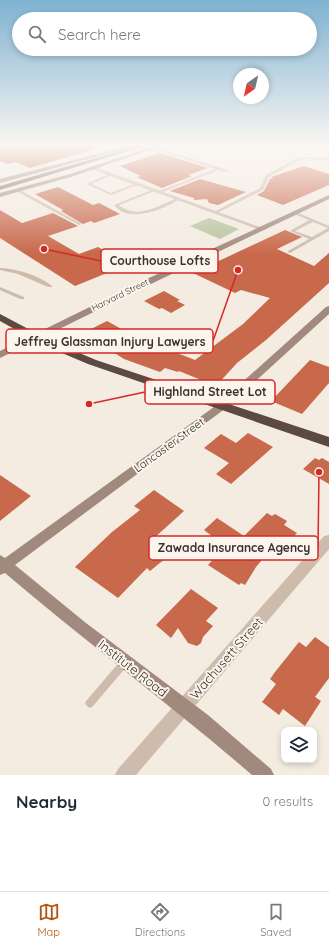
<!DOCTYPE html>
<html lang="en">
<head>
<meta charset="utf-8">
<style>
  :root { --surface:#fff; --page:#f2f2f3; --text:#1f2937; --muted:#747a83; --line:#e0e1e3; --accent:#b45309 }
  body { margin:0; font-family:Quicksand,sans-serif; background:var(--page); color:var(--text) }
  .controls { position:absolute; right:12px; bottom:12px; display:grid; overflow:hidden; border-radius:8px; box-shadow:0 2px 6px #0003 }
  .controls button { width:36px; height:36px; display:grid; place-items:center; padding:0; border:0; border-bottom:1px solid var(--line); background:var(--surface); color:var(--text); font:20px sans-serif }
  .compass { position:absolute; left:233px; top:68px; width:36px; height:36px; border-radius:50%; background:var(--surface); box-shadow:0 2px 6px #0003; rotate:214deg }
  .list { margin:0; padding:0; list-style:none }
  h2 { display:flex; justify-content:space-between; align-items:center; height:52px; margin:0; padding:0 16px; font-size:17px }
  h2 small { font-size:13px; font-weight:400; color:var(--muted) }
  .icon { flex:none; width:22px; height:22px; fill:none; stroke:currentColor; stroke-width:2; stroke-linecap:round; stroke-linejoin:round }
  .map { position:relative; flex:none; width:329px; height:775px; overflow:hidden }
  .search { position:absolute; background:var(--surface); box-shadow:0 2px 6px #0003; left:12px; right:12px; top:12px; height:44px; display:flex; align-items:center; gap:10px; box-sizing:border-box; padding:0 14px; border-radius:22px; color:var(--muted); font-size:15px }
  .sheet { height:116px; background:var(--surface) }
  nav { display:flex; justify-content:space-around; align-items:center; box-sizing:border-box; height:56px; border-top:1px solid var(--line); background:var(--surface); font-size:11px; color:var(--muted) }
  nav a { display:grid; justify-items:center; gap:2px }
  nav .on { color:var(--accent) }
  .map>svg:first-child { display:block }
</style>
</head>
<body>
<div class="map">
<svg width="329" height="775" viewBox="0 0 329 775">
  <rect width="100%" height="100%" fill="#f4ebe1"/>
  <polygon fill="#b8c4a0" points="209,218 239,229 220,239 190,226"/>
  <g fill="#c8694b">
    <polygon points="0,146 95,146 95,149 30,168 16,162 7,164 0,161"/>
    <polygon points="160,153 208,168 188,175 192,176 162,188 137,177 141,176 120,166"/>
    <polygon points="304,166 329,174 329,185 283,205 257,195 264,191 270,179 273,178 271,177"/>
    <polygon points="200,179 246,192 218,205 209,203 207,199 194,200 194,198 170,191"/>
    <polygon points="58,187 93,205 99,203 120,214 94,223 91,221 83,224 61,211 63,210 35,194"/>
    <polygon points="0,210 22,223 53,213 78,226 48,236 79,254 98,247 129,264 75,286 0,238"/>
    <polygon points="285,230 302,237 277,249 314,266 329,253 329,283 266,340 237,363 216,386 179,371 178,372 165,368 160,372 124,359 83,333 107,321 145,342 153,338 177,353 195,360 243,324 270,298 241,290 235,293 193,273"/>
    <polygon points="164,291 180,300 177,301 185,305 171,313 162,308 159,309 144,301"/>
    <polygon points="310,360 329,367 329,383 302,414 271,401"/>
    <polygon points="248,433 273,447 231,484 216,474 229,463 204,448 221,434 236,443"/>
    <polygon points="315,458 319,460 322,458 329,462 329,484 303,469"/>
    <polygon points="0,475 31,496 0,521"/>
    <polygon points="154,490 184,511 153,539 158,543 157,545 165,551 162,554 166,558 150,571 147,568 118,598 75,567 112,532 140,510 134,506"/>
    <polygon points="267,513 272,516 275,514 287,521 284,525 297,533 278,553 271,549 256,567 245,585 241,583 239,585 208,565 225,546 204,530 217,518 244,536"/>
    <polygon points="191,589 218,608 206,621 213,626 203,637 201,643 197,646 188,643 178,628 171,638 156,625"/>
    <polygon points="315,637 329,647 329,678 315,697 321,701 305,726 283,709 279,715 262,702 276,684 270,679 275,672 299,642 306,647"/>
  </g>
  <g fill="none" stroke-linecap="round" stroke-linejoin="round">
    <g fill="#cdbbac" fill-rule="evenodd">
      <polygon points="300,157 329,158 329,160 302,159 269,177 263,190 217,213 214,212 260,188 266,175"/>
      <polygon points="218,168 221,169 160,193 157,192"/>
      <polygon points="111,173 113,174 112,175 91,184 111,193 137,183 140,184 111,195 86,184"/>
      <polygon points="16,189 18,189 82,224 79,225 16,191"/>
      <path d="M154 189 156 190 155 191 119 205C137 220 158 206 177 198L180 199C166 208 137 220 121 211 119 210 116 207 114 205Z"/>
      <path d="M294 212H296L329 226V231L290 253 288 252V251L309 239 290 231 309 220 294 214ZM313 222 328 228 312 237 295 231Z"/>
      <path d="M0 268C18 269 38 275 52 286V287H48L18 274 0 270Z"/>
      <polygon points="0,287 24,297 24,299 20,299 0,290"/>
      <polygon points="125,658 128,659 130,662 128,665 93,706 90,708 87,706 85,703 87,700 122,659"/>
    </g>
    <g fill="#cdbbac" fill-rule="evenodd">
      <polygon points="152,146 228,170 229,171 224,172 151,148"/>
      <polygon points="91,167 95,167 265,229 260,230 91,169"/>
      <polygon points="329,535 329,549 136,775 115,775 118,769 324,536"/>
    </g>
    <g fill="#a18a7d" fill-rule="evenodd">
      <polygon points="128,146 136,146 0,183 0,179"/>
      <polygon points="154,146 161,146 74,176 0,197 0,193 70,174"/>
      <polygon points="329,195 329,199 155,282 0,358 0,351 149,278"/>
      <path d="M329 306V314L226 408 15 565 86 623 208 715 271 769 274 775H252C171 705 86 642 5 573L0 575V555L5 558 218 404 326 307Z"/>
    </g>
    <polygon fill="#7d675c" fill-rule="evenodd" points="137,146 145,146 0,190 0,186"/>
    <polygon fill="#5c4a42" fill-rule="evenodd" points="0,314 51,341 96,360 329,437 329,447 88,364 43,345 0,321"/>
  </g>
  <linearGradient id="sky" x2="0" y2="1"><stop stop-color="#7eb2d2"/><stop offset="0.57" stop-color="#faf6f2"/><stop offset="1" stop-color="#faf6f2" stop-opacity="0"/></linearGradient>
  <rect width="329" height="254" fill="url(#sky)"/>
  <g text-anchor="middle" stroke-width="4" stroke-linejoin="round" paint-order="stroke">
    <g font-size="9" fill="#3b302b" stroke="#fbf5ee">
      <text transform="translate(120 295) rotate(-26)" y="3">Harvard Street</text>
    </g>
    <g font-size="11" fill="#3b302b" stroke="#fbf5ee">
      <text transform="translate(169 445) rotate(-36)" y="4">Lancaster Street</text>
    </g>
    <g font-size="13" fill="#3b302b" stroke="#fbf5ee">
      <text transform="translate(226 658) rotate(-49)" y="5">Wachusett Street</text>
      <text transform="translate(133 668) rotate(38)" y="5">Institute Road</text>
    </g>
  </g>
  <path fill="none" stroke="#d62828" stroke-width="1.5" d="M44 249L101 261M238 270L213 341M89 404L145 392M319 472L318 548"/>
  <g fill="#d62828" stroke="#fbf5ee" stroke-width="1.5">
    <circle cx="44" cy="249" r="4"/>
    <circle cx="238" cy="270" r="4"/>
    <circle cx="89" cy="404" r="4"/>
    <circle cx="319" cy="472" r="4"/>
  </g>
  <g fill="#fbf5ee" stroke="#d62828" stroke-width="1.5">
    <rect x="101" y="249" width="117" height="24" rx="4"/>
    <rect x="6" y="329" width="207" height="24" rx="4"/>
    <rect x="145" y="380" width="130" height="24" rx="4"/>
    <rect x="149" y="536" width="169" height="24" rx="4"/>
  </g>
  <g font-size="12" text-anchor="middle" font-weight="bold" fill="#3b302b">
    <text x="160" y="265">Courthouse Lofts</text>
    <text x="110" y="346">Jeffrey Glassman Injury Lawyers</text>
    <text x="210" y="396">Highland Street Lot</text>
    <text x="234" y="552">Zawada Insurance Agency</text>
  </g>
</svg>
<div class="controls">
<button><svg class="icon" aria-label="layers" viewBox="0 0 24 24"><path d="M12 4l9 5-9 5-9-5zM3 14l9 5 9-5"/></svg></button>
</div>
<svg class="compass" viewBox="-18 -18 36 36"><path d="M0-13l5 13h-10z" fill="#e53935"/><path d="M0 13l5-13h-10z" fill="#747a83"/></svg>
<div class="search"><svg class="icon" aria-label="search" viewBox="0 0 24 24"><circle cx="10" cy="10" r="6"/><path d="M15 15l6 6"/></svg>Search here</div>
</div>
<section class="sheet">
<h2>Nearby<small>0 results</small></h2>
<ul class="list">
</ul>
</section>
<nav>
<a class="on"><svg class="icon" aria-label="map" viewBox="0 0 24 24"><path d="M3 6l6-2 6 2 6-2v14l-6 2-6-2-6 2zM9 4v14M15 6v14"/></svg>Map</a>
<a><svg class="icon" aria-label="directions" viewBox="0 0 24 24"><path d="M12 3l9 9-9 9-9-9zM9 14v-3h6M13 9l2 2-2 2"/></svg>Directions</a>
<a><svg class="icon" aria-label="saved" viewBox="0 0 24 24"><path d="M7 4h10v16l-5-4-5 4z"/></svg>Saved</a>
</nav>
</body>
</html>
